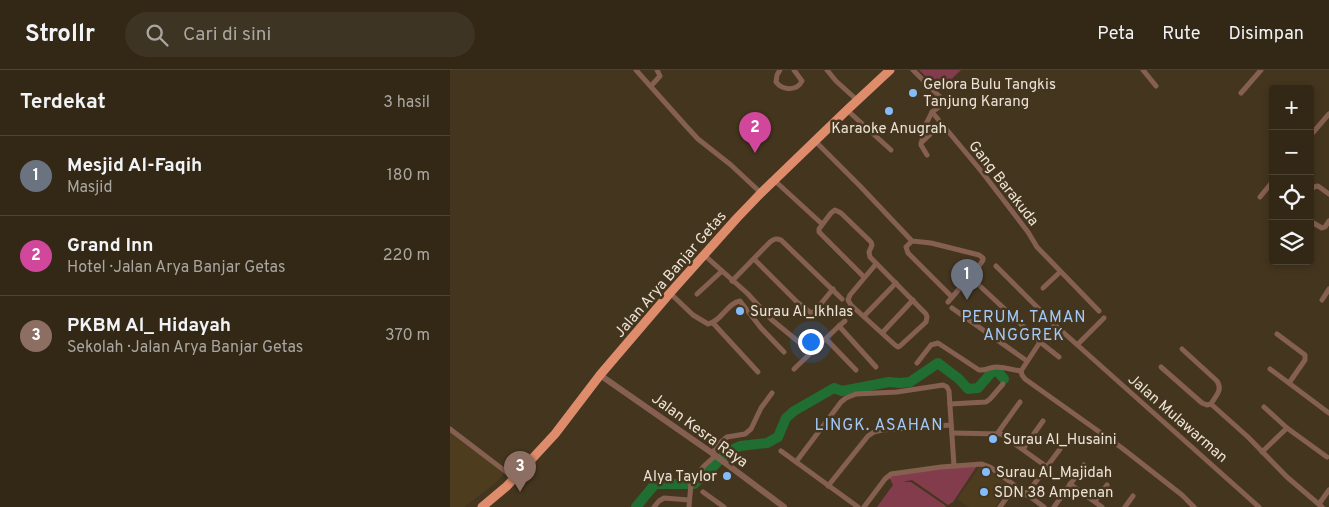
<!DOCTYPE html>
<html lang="id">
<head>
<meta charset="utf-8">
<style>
  :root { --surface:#332816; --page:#3e3423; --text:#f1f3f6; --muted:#a9a6a1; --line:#4e4435; --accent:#8bbbb9 }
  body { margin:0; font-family:Overpass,sans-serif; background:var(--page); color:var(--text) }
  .controls { position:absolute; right:15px; top:15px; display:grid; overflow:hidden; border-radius:5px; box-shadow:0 2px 8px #0003 }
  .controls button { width:45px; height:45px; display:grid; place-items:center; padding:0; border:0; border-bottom:1px solid var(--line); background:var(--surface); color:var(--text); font:25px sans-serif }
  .you { position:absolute; left:360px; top:271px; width:18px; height:18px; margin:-12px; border:4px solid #fff; border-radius:50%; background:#1a73e8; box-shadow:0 0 0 8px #1a73e833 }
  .badge { display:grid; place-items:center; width:32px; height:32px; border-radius:50%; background:var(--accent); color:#fff; font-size:16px; font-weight:700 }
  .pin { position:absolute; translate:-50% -41px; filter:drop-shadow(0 1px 2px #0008) }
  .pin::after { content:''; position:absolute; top:26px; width:18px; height:15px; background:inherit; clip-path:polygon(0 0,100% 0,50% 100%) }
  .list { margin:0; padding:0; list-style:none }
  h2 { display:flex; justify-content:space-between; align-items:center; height:65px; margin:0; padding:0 20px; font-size:21px }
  h2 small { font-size:16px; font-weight:400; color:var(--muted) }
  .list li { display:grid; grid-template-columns:32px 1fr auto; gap:15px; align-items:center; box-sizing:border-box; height:80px; padding:0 20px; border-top:1px solid var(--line) }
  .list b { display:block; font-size:19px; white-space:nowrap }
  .list p { margin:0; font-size:16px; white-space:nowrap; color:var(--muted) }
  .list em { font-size:16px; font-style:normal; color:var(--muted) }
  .icon { flex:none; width:28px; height:28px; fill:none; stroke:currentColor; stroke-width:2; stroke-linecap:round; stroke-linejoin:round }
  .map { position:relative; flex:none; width:879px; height:437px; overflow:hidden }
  header { display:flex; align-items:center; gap:30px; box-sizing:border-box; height:70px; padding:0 25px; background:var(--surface); border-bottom:1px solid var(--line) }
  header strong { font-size:24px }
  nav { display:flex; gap:28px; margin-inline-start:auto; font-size:18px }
  .search { width:350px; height:45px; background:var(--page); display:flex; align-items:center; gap:12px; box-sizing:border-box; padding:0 18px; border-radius:28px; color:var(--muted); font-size:19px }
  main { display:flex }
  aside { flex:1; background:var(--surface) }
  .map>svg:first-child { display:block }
</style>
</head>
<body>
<header>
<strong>Strollr</strong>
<div class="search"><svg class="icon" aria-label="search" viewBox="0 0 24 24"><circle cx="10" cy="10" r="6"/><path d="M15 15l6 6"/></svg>Cari di sini</div>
<nav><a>Peta</a><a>Rute</a><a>Disimpan</a></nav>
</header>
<main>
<aside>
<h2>Terdekat<small>3 hasil</small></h2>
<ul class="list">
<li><span class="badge" style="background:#6b7280">1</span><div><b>Mesjid Al-Faqih</b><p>Masjid</p></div><em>180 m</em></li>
<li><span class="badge" style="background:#d1479c">2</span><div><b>Grand Inn</b><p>Hotel · Jalan Arya Banjar Getas</p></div><em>220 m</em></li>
<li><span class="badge" style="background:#8d6e63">3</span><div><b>PKBM Al_ Hidayah</b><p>Sekolah · Jalan Arya Banjar Getas</p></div><em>370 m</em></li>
</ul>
</aside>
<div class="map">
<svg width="879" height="437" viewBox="0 0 879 437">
  <rect width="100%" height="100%" fill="#44351e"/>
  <g fill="#4e3c1e">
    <polygon points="0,361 54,404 43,415 14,437 0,437"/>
    <polygon points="531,395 561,415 545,437 519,437 507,429"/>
  </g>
  <g fill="#823c4c">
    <polygon points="469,0 511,0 490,20"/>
    <polygon points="527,396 503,432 498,435 462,410 453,412 461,412 496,436 495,437 427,437 443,415 438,405 476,399"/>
  </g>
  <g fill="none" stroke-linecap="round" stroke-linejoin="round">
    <polyline stroke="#206e32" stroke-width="10" points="186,437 205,414 244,414 259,401 277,382 290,376 317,373 328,367 336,348 344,341 384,318 392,321 439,312 450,313 460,312 488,293 509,309 518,319 528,318 541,303 545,300 549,303 554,309"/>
    <g stroke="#856051" stroke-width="5">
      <polyline points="186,0 236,56 248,69 281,95 311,123"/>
      <path d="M330 0 327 5 326 12C333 21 347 21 352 11L344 0"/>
      <polyline points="377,0 386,11 407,30"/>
      <polyline points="463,0 491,28 491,33 489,37 482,42 532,102 578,162 587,177 649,241"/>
      <polyline points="693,0 706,16"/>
      <polyline points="201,16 210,6 207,0"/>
      <polyline points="791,23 811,0"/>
      <polyline points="397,40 441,80"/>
      <polyline points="860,66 879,44"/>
      <polyline points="472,70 476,54 482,42"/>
      <polyline points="365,71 410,116 462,171 481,173 529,185 533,188 533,190 529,196 498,232"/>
      <polyline points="477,85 471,75 471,73 491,54"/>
      <polyline points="324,110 372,154"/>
      <polyline points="860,121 864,117 868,116 879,124"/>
      <polyline points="810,127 823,111"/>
      <polyline points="860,151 872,158 875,157 879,151"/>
      <polyline points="462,171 456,177 458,183 502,227"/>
      <polyline points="254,185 297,223 322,250 361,282"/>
      <polyline points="304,189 347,232 361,243 365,241 383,219"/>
      <polyline points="546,196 605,255 809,437"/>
      <polyline points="414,207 369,162 369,159 381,143 385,140 391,143 421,172 422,175 419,182 420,187 476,244 477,247 476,252 450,276 448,277 445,275 401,235 398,230 400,225 426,194"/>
      <path d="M282 211 320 172C324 169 326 168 331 170L392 229"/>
      <polyline points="531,217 590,272 609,287"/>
      <polyline points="593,218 610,202"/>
      <path d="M220 223 243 245 258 254C271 252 277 233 290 231L311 258 334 282"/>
      <polyline points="247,224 272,201"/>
      <polyline points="872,230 879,219"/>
      <polyline points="502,238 577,291"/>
      <polyline points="414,246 446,213"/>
      <polyline points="263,253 308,302"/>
      <polyline points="389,256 395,251"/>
      <polyline points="432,263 463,230"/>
      <polyline points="827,264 855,285 855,290 839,313"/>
      <polyline points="376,269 406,300"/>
      <polyline points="628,274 654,248"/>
      <path d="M467 293 481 275 488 273 529 300C536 301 539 297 546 297 554 297 563 300 571 301"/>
      <path d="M711 297 752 333 757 335 761 334C766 325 773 320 767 311L732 279"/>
      <polyline points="344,299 389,256 426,297"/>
      <polyline points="820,299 879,343"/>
      <polyline points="571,301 572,305 575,309 672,378 732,425 744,437"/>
      <polyline points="571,301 590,272 605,255"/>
      <polyline points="500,334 536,332 540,329 553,314"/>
      <polyline points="761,334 798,367 837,407 872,437"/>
      <polyline points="814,337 837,358 877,387"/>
      <polyline points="0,359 64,408"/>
      <polyline points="502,363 551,364 597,397"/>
      <polyline points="547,364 570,332"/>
      <polyline points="573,379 593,351"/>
      <polyline points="331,381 408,437"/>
      <polyline points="812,382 837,358"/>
      <polyline points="262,383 270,373 277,367 295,364 301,359 311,338 322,323"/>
      <polyline points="346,392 391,332 396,328 406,324 447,322 493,315 497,317 499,321 504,396"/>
      <polyline points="620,414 652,437"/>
      <polyline points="378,416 418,366 424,362 432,360 501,355"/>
      <polyline points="253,422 274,437"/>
      <polyline points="576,425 610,379"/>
      <polyline points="645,431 657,415"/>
      <polyline points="869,434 879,420"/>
      <polyline points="204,437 209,431 214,428 239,430"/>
      <polyline points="239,437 241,413 254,396 265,386"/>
      <polyline points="414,437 435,409 441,404 491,397 532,394 540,397 594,437"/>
      <polyline points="550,437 565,416"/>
      <polyline points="604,437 634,395"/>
      <polyline points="675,437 683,426"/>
    </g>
    <polyline stroke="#856051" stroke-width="6" points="150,305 262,383 334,437"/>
    <polyline stroke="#de8c6b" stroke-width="9" points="32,437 57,416 105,364 150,305 220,223 287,148 311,123 397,40 440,0"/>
  </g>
  <g fill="#84bcfb" stroke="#44351e" stroke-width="2">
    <circle cx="463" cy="23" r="5"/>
    <circle cx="439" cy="41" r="5"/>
    <circle cx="290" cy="241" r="5"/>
    <circle cx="543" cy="369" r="5"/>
    <circle cx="536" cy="402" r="5"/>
    <circle cx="277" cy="406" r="5"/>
    <circle cx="534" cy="422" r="5"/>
  </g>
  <g text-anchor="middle" stroke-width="5" stroke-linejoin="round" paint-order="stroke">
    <g font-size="15" fill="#ece2d5" stroke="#44351e" text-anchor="start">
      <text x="473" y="19">Gelora Bulu Tangkis<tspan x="473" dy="17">Tanjung Karang</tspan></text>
      <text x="439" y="63" text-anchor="middle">Karaoke Anugrah</text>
      <text x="300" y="246">Surau Al_Ikhlas</text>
      <text x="553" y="374">Surau Al_Husaini</text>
      <text x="546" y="407">Surau Al_Majidah</text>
      <text x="267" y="411" text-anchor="end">Alya Taylor</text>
      <text x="544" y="427">SDN 38 Ampenan</text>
    </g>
    <g font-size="15" fill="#ece2d5" stroke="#44351e">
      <text transform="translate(554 113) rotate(52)" y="5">Gang Barakuda</text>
      <text transform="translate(220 204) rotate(-49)" y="5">Jalan Arya Banjar Getas</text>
      <text transform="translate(728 348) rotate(41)" y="5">Jalan Mulawarman</text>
      <text transform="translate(250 360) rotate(36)" y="5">Jalan Kesra Raya</text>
    </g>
    <g font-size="16" letter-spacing="1" fill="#a1cafa" stroke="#44351e">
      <text x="574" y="252">PERUM. TAMAN<tspan x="574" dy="18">ANGGREK</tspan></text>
      <text x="429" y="360">LINGK. ASAHAN</text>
    </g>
  </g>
</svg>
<div class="controls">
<button>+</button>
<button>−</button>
<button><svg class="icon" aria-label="locate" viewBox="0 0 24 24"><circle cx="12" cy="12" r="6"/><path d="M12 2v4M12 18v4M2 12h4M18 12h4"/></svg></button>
<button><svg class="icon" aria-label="layers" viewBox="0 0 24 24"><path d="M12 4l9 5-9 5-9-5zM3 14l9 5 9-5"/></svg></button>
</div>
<div class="you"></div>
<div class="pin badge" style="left:517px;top:230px;background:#6b7280">1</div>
<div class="pin badge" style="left:305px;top:83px;background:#d1479c">2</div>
<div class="pin badge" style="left:70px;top:422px;background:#8d6e63">3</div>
</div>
</main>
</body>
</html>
